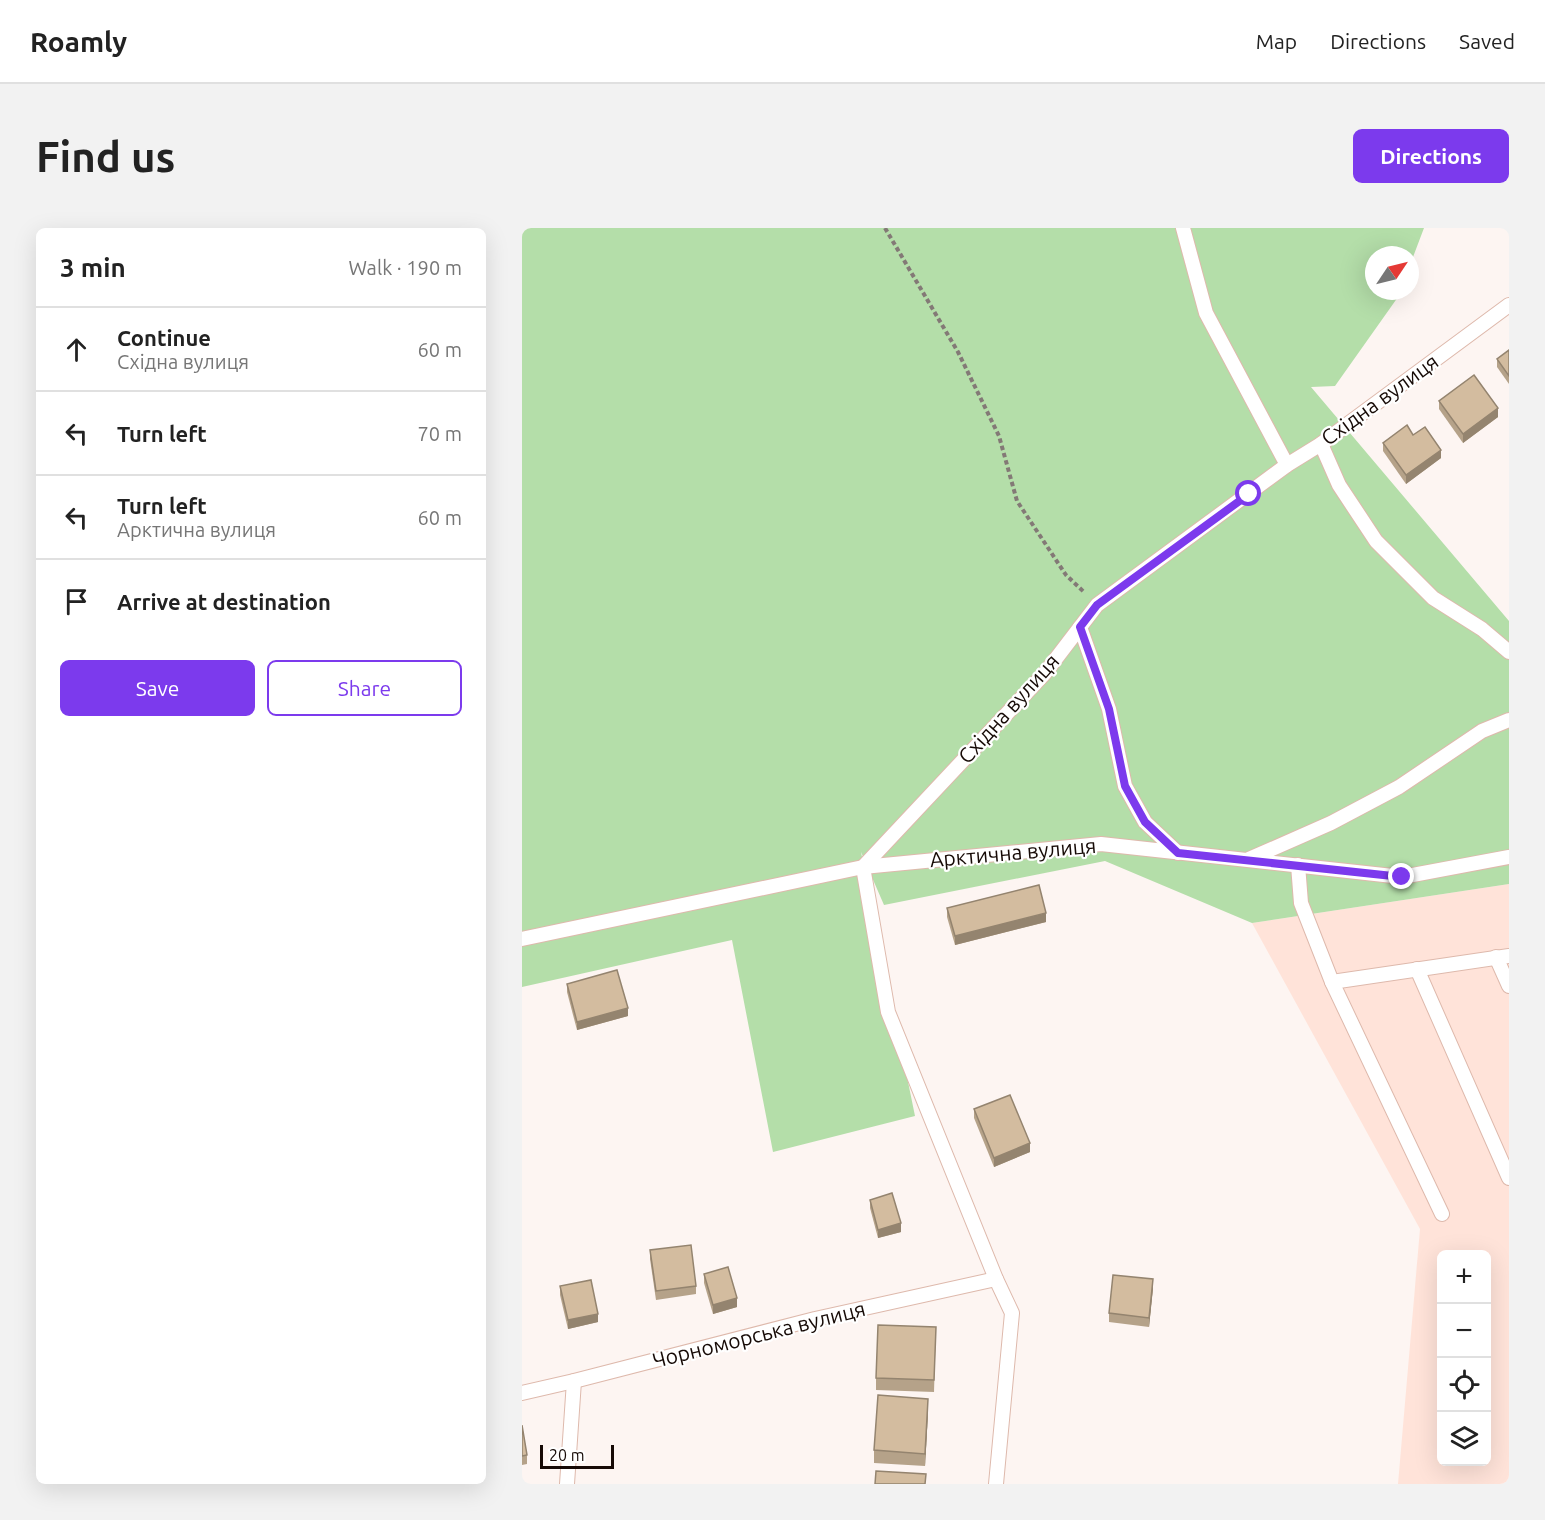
<!DOCTYPE html>
<html lang="en">
<head>
<meta charset="utf-8">
<style>
  :root { --surface:#fff; --page:#f2f2f2; --text:#222; --muted:#767676; --line:#e0e0e0; --accent:#7c3aed }
  body { margin:0; font-family:Ubuntu,sans-serif; background:var(--page); color:var(--text) }
  .controls { position:absolute; right:18px; bottom:18px; display:grid; overflow:hidden; border-radius:9px; box-shadow:0 6px 24px #0002 }
  .controls button { width:54px; height:54px; display:grid; place-items:center; padding:0; border:0; border-bottom:2px solid var(--line); background:var(--surface); color:var(--text); font:30px sans-serif }
  .compass { position:absolute; left:843px; top:18px; width:54px; height:54px; border-radius:50%; background:var(--surface); box-shadow:0 6px 24px #0002; rotate:55deg }
  .scale { position:absolute; left:18px; bottom:15px; width:74px; box-sizing:border-box; padding-left:6px; border:3px solid #160a06; border-top:0; font-size:16px; line-height:21px; white-space:nowrap; color:#160a06; -webkit-text-stroke:4px #fff; paint-order:stroke }
  .stop { position:absolute; width:18px; height:18px; margin:-14px; border:4px solid #7c3aed; border-radius:50%; background:#fff }
  .stop.end { background:#7c3aed; border-color:#fff; box-shadow:0 2px 6px #0008 }
  .list { margin:0; padding:0; list-style:none }
  h2 { display:flex; justify-content:space-between; align-items:center; height:78px; margin:0; padding:0 24px; font-size:26px }
  h2 small { font-size:20px; font-weight:400; color:var(--muted) }
  .list li { display:grid; grid-template-columns:39px 1fr auto; gap:18px; align-items:center; box-sizing:border-box; height:84px; padding:0 24px; border-top:2px solid var(--line) }
  .list b { display:block; font-size:22px; white-space:nowrap }
  .list p { margin:0; font-size:20px; white-space:nowrap; color:var(--muted) }
  .list em { font-size:20px; font-style:normal; color:var(--muted) }
  .actions { display:flex; gap:12px; padding:18px 24px }
  .actions a { flex:1; padding:14px 0; border:2px solid var(--accent); border-radius:9px; text-align:center; font-size:21px; color:var(--accent) }
  .actions .main { background:var(--accent); color:#fff }
  .icon { flex:none; width:33px; height:33px; fill:none; stroke:currentColor; stroke-width:2; stroke-linecap:round; stroke-linejoin:round }
  .map { position:relative; flex:none; width:987px; height:1256px; overflow:hidden; border-radius:9px }
  header { display:flex; align-items:center; gap:36px; box-sizing:border-box; height:84px; padding:0 30px; background:var(--surface); border-bottom:2px solid var(--line) }
  header strong { font-size:28px }
  nav { display:flex; gap:33px; margin-inline-start:auto; font-size:21px }
  .intro { display:flex; align-items:center; justify-content:space-between; box-sizing:border-box; height:144px; padding:0 36px }
  h1 { margin:0; font-size:42px }
  .button { padding:15px 27px; border-radius:9px; background:var(--accent); color:#fff; font-size:21px; font-weight:700 }
  main { display:flex; gap:36px; padding:0 36px }
  aside { flex:1; background:var(--surface); border-radius:9px; box-shadow:0 6px 24px #0002 }
  .map>svg:first-child { display:block }
</style>
</head>
<body>
<header>
<strong>Roamly</strong>
<nav><a>Map</a><a>Directions</a><a>Saved</a></nav>
</header>
<div class="intro"><h1>Find us</h1><a class="button">Directions</a></div>
<main>
<aside>
<h2>3 min<small>Walk · 190 m</small></h2>
<ul class="list">
<li><svg class="icon" aria-label="ahead" viewBox="0 0 24 24"><path d="M12 20V5M6 11l6-6 6 6"/></svg><div><b>Continue</b><p>Східна вулиця</p></div><em>60 m</em></li>
<li><svg class="icon" aria-label="left" viewBox="0 0 24 24"><path d="M17 20v-9H6M10 6l-5 5 5 5"/></svg><div><b>Turn left</b></div><em>70 m</em></li>
<li><svg class="icon" aria-label="left" viewBox="0 0 24 24"><path d="M17 20v-9H6M10 6l-5 5 5 5"/></svg><div><b>Turn left</b><p>Арктична вулиця</p></div><em>60 m</em></li>
<li><svg class="icon" aria-label="arrive" viewBox="0 0 24 24"><path d="M6 21V4h12l-3 4 3 4H6"/></svg><div><b>Arrive at destination</b></div></li>
</ul>
<div class="actions"><a class="main">Save</a><a>Share</a></div>
</aside>
<div class="map">
<svg width="987" height="1256" viewBox="0 0 987 1256">
  <rect width="100%" height="100%" fill="#fdf5f2"/>
  <path fill="#ffe3d9" fill-rule="evenodd" d="M987 656V1256H876L898 1001 730 695ZM920 1026H964V1234H920Z"/>
  <polygon fill="#b4dea9" points="0,0 902,0 888,37 888,27 852,27 852,63 878,63 876,69 813,158 789,159 987,393 987,656 730,695 583,633 362,677 339,624 393,888 251,924 210,712 0,759"/>
  <g fill="none" stroke-linecap="round" stroke-linejoin="round">
    <defs>
      <g id="service">
        <polyline points="661,0 684,85 765,237"/>
        <polyline points="799,216 817,257 854,313 911,370 960,401 987,424"/>
        <polyline points="558,399 587,481 603,558 623,594 656,625"/>
        <polyline points="727,631 809,595 877,559 960,503 987,492"/>
        <polyline points="776,637 779,675 810,754 987,728"/>
        <polyline points="0,711 341,639 579,616 880,649 987,629"/>
        <polyline points="974,729 987,758"/>
        <polyline points="895,741 987,950"/>
        <polyline points="810,754 920,986"/>
        <polyline points="0,1165 52,1153 293,1091 474,1051"/>
        <polyline points="45,1256 52,1153"/>
        <polyline points="474,1256 490,1085 474,1051 366,784 341,639 523,445 575,377 765,237 799,216 987,77"/>
      </g>
    </defs>
    <use href="#service" stroke="#deb9ac" stroke-width="16"/>
    <polyline stroke="#837976" stroke-width="4" stroke-dasharray="4.5 3" stroke-linecap="butt" points="363,0 436,124 477,208 495,273 544,347 563,365"/>
    <use href="#service" stroke="#fff" stroke-width="14"/>
  </g>
  <g fill="#b5a289">
    <polygon points="987,122 987,156 975,139 975,131"/>
    <polygon points="917,173 976,189 941,215 917,181"/>
    <polygon points="891,207 919,230 884,256 861,223 861,215"/>
    <polygon points="425,680 524,694 433,717 425,689"/>
    <polygon points="45,756 106,788 55,802 45,764"/>
    <polygon points="452,881 508,924 472,939 452,890"/>
    <polygon points="348,972 379,1004 356,1010 348,980"/>
    <polygon points="128,1022 174,1058 174,1066 134,1072 128,1031"/>
    <polygon points="182,1046 215,1079 191,1086 182,1055"/>
    <polygon points="38,1058 76,1094 46,1101 38,1067"/>
    <polygon points="631,1060 627,1099 587,1094 587,1085"/>
    <polygon points="414,1099 412,1164 354,1162 354,1150"/>
    <polygon points="406,1184 403,1238 352,1235 352,1222"/>
    <polygon points="0,1197 5,1227 5,1236 0,1237"/>
  </g>
  <g fill="#94846f">
    <polygon points="976,180 976,189 941,215 941,206"/>
    <polygon points="919,222 919,230 884,256 884,247"/>
    <polygon points="524,685 524,694 433,717 433,708"/>
    <polygon points="106,780 106,788 55,802 55,794"/>
    <polygon points="508,915 508,924 472,939 472,930"/>
    <polygon points="379,995 379,1004 356,1010 356,1002"/>
    <polygon points="631,1051 631,1060 627,1099 627,1090"/>
    <polygon points="215,1070 215,1079 191,1086 191,1077"/>
    <polygon points="76,1086 76,1094 46,1101 46,1092"/>
    <polygon points="406,1171 406,1184 403,1238 403,1226"/>
  </g>
  <g fill="#d3bc9f" stroke="#94846f" stroke-width="1.5">
    <polygon points="987,122 987,148 975,131"/>
    <polygon points="952,147 976,180 941,206 917,173"/>
    <polygon points="885,197 891,207 903,199 919,222 884,247 861,215"/>
    <polygon points="517,657 524,685 433,708 425,680"/>
    <polygon points="95,742 106,780 55,794 45,756"/>
    <polygon points="488,867 508,915 472,930 452,881"/>
    <polygon points="370,965 379,995 356,1002 348,972"/>
    <polygon points="169,1017 174,1058 134,1063 128,1022"/>
    <polygon points="206,1039 215,1070 191,1077 182,1046"/>
    <polygon points="591,1047 631,1051 627,1090 587,1085"/>
    <polygon points="69,1052 76,1086 46,1092 38,1058"/>
    <polygon points="356,1097 414,1099 412,1152 354,1150"/>
    <polygon points="356,1167 406,1171 403,1226 352,1222"/>
    <polygon points="0,1197 5,1227 0,1228"/>
    <polygon points="354,1243 404,1246 403,1256 353,1256"/>
  </g>
  <g fill="none" stroke-linecap="round" stroke-linejoin="round">
    <polyline stroke="#7c3aed" stroke-width="8" points="727,266 575,377 558,399 587,481 603,558 623,594 656,625 880,649"/>
  </g>
  <g text-anchor="middle" stroke-width="4.5" stroke-linejoin="round" paint-order="stroke">
    <g font-size="21" fill="#160a06" stroke="#fff">
      <text transform="translate(858 172) rotate(-36)" y="7">Східна вулиця</text>
      <text transform="translate(487 481) rotate(-48)" y="7">Східна вулиця</text>
      <text transform="translate(491 625) rotate(-5)" y="7">Арктична вулиця</text>
      <text transform="translate(237 1107) rotate(-14)" y="7">Чорноморська вулиця</text>
    </g>
  </g>
</svg>
<div class="controls">
<button>+</button>
<button>−</button>
<button><svg class="icon" aria-label="locate" viewBox="0 0 24 24"><circle cx="12" cy="12" r="6"/><path d="M12 2v4M12 18v4M2 12h4M18 12h4"/></svg></button>
<button><svg class="icon" aria-label="layers" viewBox="0 0 24 24"><path d="M12 4l9 5-9 5-9-5zM3 14l9 5 9-5"/></svg></button>
</div>
<svg class="compass" viewBox="-18 -18 36 36"><path d="M0-13l5 13h-10z" fill="#e53935"/><path d="M0 13l5-13h-10z" fill="#767676"/></svg>
<div class="scale">20 m</div>
<div class="stop" style="left:727px;top:266px"></div>
<div class="stop end" style="left:880px;top:649px"></div>
</div>
</main>
</body>
</html>
